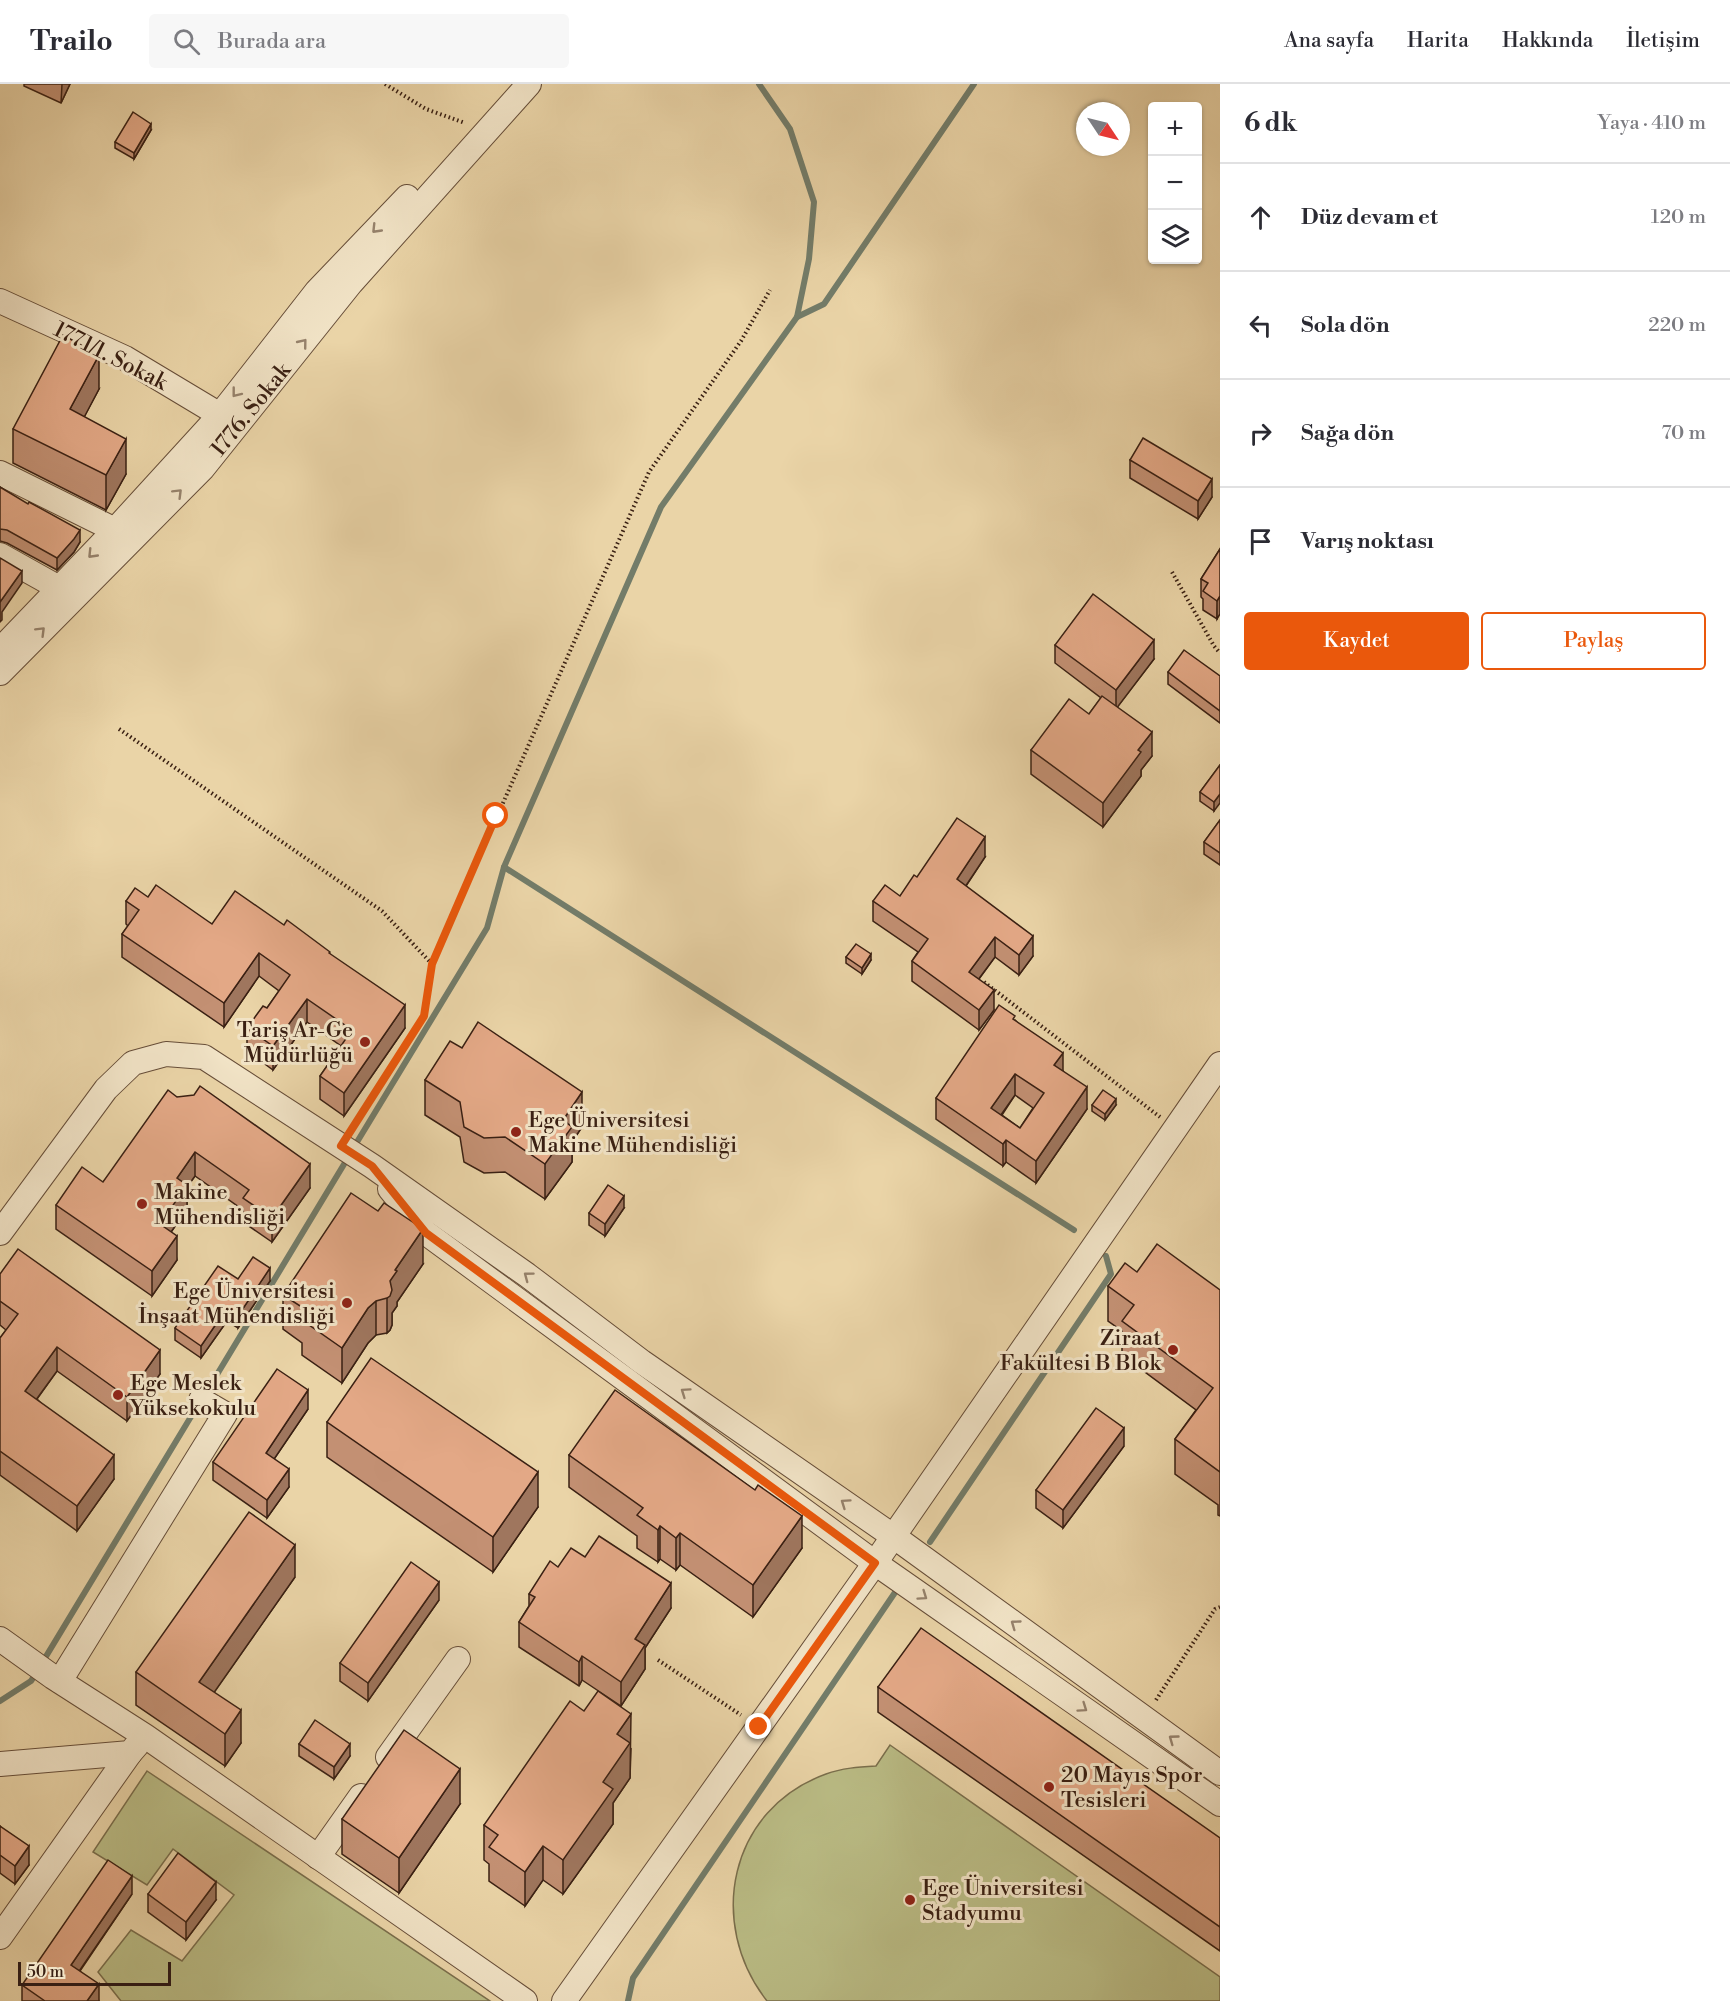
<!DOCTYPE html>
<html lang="tr">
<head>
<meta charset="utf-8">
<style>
  :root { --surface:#fff; --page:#f7f7f7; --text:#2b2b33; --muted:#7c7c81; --line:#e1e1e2; --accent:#ea580c }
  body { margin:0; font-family:"Libre Bodoni",serif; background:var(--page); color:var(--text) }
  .controls { position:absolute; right:18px; top:18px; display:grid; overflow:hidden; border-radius:6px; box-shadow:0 2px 4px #0004 }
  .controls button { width:54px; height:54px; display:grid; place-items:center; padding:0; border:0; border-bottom:2px solid var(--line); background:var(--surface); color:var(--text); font:30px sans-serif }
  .compass { position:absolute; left:1076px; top:18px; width:54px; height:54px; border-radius:50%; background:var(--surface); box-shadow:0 2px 4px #0004; rotate:125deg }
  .scale { position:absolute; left:18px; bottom:15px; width:153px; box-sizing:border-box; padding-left:6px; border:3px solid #3a2013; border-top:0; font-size:16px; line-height:21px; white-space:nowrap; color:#3a2013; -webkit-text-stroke:4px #f1e3c6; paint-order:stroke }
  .stop { position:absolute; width:18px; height:18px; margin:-14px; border:4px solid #ea580c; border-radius:50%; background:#fff }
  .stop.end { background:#ea580c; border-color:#fff; box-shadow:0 2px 6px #0008 }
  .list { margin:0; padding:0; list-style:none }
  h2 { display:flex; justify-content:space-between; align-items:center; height:78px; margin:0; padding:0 24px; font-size:26px }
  h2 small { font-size:20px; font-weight:400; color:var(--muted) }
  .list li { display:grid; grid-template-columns:39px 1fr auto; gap:18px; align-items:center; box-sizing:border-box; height:108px; padding:0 24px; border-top:2px solid var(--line) }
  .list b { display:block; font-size:22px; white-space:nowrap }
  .list em { font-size:20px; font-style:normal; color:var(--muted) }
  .actions { display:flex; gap:12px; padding:18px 24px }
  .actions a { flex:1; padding:14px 0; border:2px solid var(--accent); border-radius:6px; text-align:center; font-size:21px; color:var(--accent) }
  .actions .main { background:var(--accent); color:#fff }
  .icon { flex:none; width:33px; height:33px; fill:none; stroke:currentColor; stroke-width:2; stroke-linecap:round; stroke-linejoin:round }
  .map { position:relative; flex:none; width:1220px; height:1917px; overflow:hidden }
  header { display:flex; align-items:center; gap:36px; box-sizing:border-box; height:84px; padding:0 30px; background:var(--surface); border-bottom:2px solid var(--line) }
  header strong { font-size:28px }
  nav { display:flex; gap:33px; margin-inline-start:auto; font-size:21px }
  .search { width:420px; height:54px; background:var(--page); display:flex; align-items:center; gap:15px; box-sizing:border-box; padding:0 21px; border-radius:6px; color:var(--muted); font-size:22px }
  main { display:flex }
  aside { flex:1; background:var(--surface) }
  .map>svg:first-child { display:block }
</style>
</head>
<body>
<header>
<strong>Trailo</strong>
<div class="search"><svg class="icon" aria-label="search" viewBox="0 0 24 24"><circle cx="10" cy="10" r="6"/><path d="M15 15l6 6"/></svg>Burada ara</div>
<nav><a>Ana sayfa</a><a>Harita</a><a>Hakkında</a><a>İletişim</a></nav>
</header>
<main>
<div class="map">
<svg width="1220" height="1917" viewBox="0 0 1220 1917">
  <rect width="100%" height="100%" fill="#ead4a7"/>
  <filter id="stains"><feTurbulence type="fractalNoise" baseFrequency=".00333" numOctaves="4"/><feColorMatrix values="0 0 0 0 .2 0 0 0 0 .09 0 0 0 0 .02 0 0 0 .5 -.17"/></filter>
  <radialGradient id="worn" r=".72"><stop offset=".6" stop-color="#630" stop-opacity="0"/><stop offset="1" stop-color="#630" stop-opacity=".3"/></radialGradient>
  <g fill="#babc85" stroke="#7a6e4c" stroke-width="1.5">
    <path d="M890 1661 1220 1893V1917H767C706 1839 729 1725 826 1690 842 1684 859 1683 876 1682Z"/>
    <polygon points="147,1687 490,1917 121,1917 98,1888 131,1846 182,1877 234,1811 173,1765 147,1801 93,1768"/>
  </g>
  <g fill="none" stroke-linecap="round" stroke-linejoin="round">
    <g stroke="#737c69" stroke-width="6">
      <polyline points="797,233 824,220 974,0"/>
      <polyline points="504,783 1074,1146"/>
      <polyline points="354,1063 487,844 504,783 661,423 797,233 809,175 814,118 790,45 759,0"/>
      <polyline points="204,1312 349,1072"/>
      <polyline points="930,1458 1111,1190 1106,1172"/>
      <polyline points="42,1579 198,1321"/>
      <polyline points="0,1617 31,1597 37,1588"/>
      <polyline points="628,1917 633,1894 896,1507"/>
    </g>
    <defs>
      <g id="minor">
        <polyline points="0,217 125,274 220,331"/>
        <polyline points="0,389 115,446"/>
        <polyline points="0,471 59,504"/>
        <polyline points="0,566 115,446 220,331 317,207 407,113"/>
        <polyline points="0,589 203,384 351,199 529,0"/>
        <polyline points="390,1105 426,1149 875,1479 1220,1720"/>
        <polyline points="0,1149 106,1005 133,979 166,970 204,973 372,1082 527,1191 642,1278 900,1457 1220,1689"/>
        <polyline points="0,1555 53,1593 145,1652 525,1917"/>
        <polyline points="60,1597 225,1330 201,1316"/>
        <polyline points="388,1673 458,1575"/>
        <polyline points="0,1680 130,1669 137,1661"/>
        <polyline points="318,1773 361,1712"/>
        <polyline points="0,1853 130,1669"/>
        <polyline points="564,1917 875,1479 1220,980"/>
      </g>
    </defs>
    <use href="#minor" stroke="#664d38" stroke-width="26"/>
    <g stroke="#3a2013" stroke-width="4" stroke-dasharray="1.5 3" stroke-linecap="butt">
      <polyline points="385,0 426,25 465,39"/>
      <polyline points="1172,488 1214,562 1220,569"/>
      <polyline points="119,645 382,827 432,880 425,932 353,1044"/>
      <polyline points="432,880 649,388 741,257 770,206"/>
      <polyline points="984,898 1160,1033"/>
      <polyline points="658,1576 741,1631"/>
      <polyline points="1156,1616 1215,1525 1220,1523"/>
    </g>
    <use href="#minor" stroke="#f1e3c6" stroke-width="24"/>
  </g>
  <g fill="#c39073" stroke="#3a2013" stroke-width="1.5" fill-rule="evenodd">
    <polygon points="24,0 70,0 61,19 24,2"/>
    <polygon points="151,46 134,75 115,64 115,58"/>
    <polygon points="99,305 84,333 126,390 106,426 13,379 13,345"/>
    <polygon points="1130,376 1212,413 1198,435 1130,394"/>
    <polygon points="0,403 80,458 74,468 57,486 7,459 0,457"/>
    <polygon points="1220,465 1217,535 1203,526 1203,515 1201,513 1201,495"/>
    <polygon points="1055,561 1154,575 1117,623 1152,672 1141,686 1141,692 1103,743 1031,690 1031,666 1089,630 1101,614 1055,579"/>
    <polygon points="1168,588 1220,592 1220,639 1168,600"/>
    <polygon points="1220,681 1214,727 1200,717 1200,708"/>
    <polygon points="1220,736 1220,781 1204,770 1204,758"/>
    <polygon points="985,773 966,802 1033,872 1019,891 995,873 979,895 994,926 979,946 912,897 912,877 918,868 873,837 873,817 900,812 917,793"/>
    <polygon points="148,813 212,840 284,841 330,870 405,944 344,1032 320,1015 320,992 341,962 307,938 273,986 247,967 247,944 267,924 279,907 259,892 224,943 122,873 122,850 128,842 126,840 126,817"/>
    <polygon points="846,873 871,876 862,890 846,879"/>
    <path d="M1015 936 1063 987 1087 1025 1036 1099 1006 1078 1003 1082 936 1035V1014ZM1015 1011 1033 1024 1020 1044 1002 1031Z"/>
    <polygon points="425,996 582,1043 572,1058 572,1078 545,1115 505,1088 484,1089 464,1078 460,1053 425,1031"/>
    <polygon points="177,1013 310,1104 272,1158 243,1138 243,1126 195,1092 187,1103 187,1125 171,1148 177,1176 152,1212 56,1145 56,1121 103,1098"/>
    <polygon points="1092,1021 1116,1021 1105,1036 1092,1027"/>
    <polygon points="624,1124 605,1152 589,1141 589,1129"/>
    <polygon points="423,1180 397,1218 397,1222 392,1229 392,1241 390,1246 387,1249 376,1251 368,1259 342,1299 302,1271 302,1259 283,1245 283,1211"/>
    <polygon points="1137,1188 1220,1206 1220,1432 1218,1431 1218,1421 1175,1390 1175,1355 1196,1326 1122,1271 1122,1247 1108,1237 1108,1202"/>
    <polygon points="0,1190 160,1290 127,1337 57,1287 37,1315 114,1395 77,1447 0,1391 0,1254 6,1246 0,1241"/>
    <polygon points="238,1195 270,1197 238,1244 227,1237 201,1274 175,1256 175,1244"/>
    <polygon points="308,1325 274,1375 289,1403 267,1434 213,1396 213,1378"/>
    <polygon points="327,1338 538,1423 493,1488 327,1373"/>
    <polygon points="1124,1362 1063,1444 1036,1424 1036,1406"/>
    <polygon points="569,1371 802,1464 753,1533 680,1481 676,1486 660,1475 658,1478 637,1464 637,1452 569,1403"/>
    <polygon points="585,1473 671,1524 645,1564 645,1585 621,1622 582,1596 579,1602 519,1563 519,1538 529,1522 529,1510 558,1483"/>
    <polygon points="295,1493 214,1608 241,1659 225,1682 136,1621 136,1588"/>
    <polygon points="439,1516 368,1617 340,1597 340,1579"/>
    <polygon points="878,1603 1220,1754 1220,1867 878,1628"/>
    <polygon points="299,1660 350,1672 334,1695 299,1672"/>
    <polygon points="631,1665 630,1694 613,1719 613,1740 563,1810 543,1796 525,1822 489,1797 489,1780 484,1776 484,1741"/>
    <polygon points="460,1720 399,1809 342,1770 342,1735"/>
    <polygon points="0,1742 29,1781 15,1800 0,1789"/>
    <polygon points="132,1810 80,1887 99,1917 22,1917 22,1901"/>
    <polygon points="148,1810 216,1816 186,1856 148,1828"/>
  </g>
  <g fill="#9f765e" stroke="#3a2013" stroke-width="1.5">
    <polygon points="62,0 70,0 61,19"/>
    <polygon points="151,40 151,46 134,75 134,69"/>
    <polygon points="99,271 99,305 70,360 70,325"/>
    <polygon points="126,355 126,390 106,426 106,391"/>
    <polygon points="1212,395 1212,413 1198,435 1198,417"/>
    <polygon points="80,446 80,458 74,468 57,486 57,474"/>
    <polygon points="22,487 22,499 2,528 2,536 0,538 0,518"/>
    <polygon points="1220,512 1220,530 1217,535 1217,517"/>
    <polygon points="1154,556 1154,575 1116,625 1116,606"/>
    <polygon points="1152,648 1152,672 1141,686 1141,692 1103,743 1103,719 1138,666"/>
    <polygon points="1220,710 1220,719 1214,727 1214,718"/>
    <polygon points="985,753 985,773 957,815 957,795"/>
    <polygon points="1033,852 1033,872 1019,891 1019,871"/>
    <polygon points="995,853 995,873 969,908 969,888"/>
    <polygon points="259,869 259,892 224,943 224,919"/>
    <polygon points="871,870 871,876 862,890 862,884"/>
    <polygon points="994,906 994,926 979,946 979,926"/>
    <polygon points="307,915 307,938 273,986 273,962"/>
    <polygon points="405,921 405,944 344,1032 344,1009"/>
    <polygon points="1063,969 1063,990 1054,981"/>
    <polygon points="1015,990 1015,1011 991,1045 991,1024"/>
    <polygon points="1087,1003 1087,1025 1036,1099 1036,1077"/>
    <polygon points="582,1008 582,1043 572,1058 572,1078 545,1115 545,1080 563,1036"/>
    <polygon points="1116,1015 1116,1021 1105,1036 1105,1030"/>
    <polygon points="1006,1056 1006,1078 1003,1082 1003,1060"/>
    <polygon points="195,1068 195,1092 187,1103 187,1125 160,1164 160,1140 177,1094"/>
    <polygon points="310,1080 310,1104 272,1158 272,1134"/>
    <polygon points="624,1112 624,1124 605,1152 605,1140"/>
    <polygon points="423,1145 423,1180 397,1218 397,1222 392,1229 392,1241 390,1246 387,1249 387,1214 390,1197 395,1186"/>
    <polygon points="177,1152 177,1176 152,1212 152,1187"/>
    <polygon points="270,1184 270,1197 238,1244 238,1232"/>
    <polygon points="376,1217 376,1251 368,1259 342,1299 342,1264 368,1224"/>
    <polygon points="227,1224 227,1237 201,1274 201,1262"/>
    <polygon points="57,1263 57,1287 25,1331 25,1307"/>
    <polygon points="160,1266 160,1290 127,1337 127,1313"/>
    <polygon points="308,1306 308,1325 266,1387 266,1369"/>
    <polygon points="1124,1344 1124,1362 1063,1444 1063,1426"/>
    <polygon points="114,1371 114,1395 77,1447 77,1422"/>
    <polygon points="289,1385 289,1403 267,1434 267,1416"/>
    <polygon points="538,1388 538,1423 493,1488 493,1453"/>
    <polygon points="802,1432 802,1464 753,1533 753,1501"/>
    <polygon points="660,1442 660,1475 658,1478 658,1446"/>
    <polygon points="680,1449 680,1481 676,1486 676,1454"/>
    <polygon points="295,1461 295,1493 199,1630 199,1598"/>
    <polygon points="439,1498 439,1516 368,1617 368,1599"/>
    <polygon points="671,1499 671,1524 645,1564 645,1585 621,1622 621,1598 635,1555"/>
    <polygon points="582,1572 582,1596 579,1602 579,1578"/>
    <polygon points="241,1626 241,1659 225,1682 225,1650"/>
    <polygon points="631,1630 630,1694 613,1719 613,1740 563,1810 563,1776 603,1698 617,1650"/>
    <polygon points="350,1660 350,1672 334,1695 334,1683"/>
    <polygon points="460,1685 460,1720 399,1809 399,1774"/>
    <polygon points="29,1762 29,1781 15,1800 15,1782"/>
    <polygon points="543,1762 543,1796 525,1822 525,1788"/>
    <polygon points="132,1792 132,1810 71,1899 71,1881"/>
    <polygon points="216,1798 216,1816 186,1856 186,1838"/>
    <polygon points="99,1900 99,1917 87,1917"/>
  </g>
  <g fill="#e3a886" stroke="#3a2013" stroke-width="1.5" fill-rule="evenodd">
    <polygon points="133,28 151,40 134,69 115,58"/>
    <polygon points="63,251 99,271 70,325 126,355 106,391 13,345"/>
    <polygon points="1143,354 1212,395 1198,417 1130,376"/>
    <polygon points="0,403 28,420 29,418 80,446 74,455 57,474 7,446 0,445"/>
    <polygon points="1220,465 1220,512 1217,517 1203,507 1208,499 1201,495"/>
    <polygon points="0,474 22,487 0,518"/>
    <polygon points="1093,510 1154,556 1116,606 1055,561"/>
    <polygon points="1184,566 1220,592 1220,627 1168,588"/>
    <polygon points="1102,612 1152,648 1138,666 1141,668 1103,719 1031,666 1069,615 1089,630"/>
    <polygon points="1220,681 1220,710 1214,718 1200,708"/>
    <polygon points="957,734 985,753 957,795 1033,852 1019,871 995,853 969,888 994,906 979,926 912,877 928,855 873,817 885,801 900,812 914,791 917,793"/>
    <polygon points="1220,736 1220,769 1204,758"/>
    <polygon points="156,801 212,840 235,807 284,841 287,836 330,868 329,869 405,921 344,1009 320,992 352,946 307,915 273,962 247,944 263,922 267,924 290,891 259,869 224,919 122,850 139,826 126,817 135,804 148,813"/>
    <polygon points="856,860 871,870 862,884 846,873"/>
    <path d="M999 921 1015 932 1013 935 1063 969 1054 981 1087 1003 1036 1077 1006 1056 1003 1060 936 1014ZM1015 990 1044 1009 1020 1044 991 1024Z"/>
    <polygon points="478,938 582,1008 563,1036 572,1043 545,1080 505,1053 484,1054 464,1043 460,1018 425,996 450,957 462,964"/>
    <polygon points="200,1002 310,1080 272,1134 243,1114 249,1106 195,1068 177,1094 187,1101 160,1140 177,1152 152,1187 56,1121 82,1083 103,1098 168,1006 177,1013 194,1011"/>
    <polygon points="1103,1006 1116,1015 1105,1030 1092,1021"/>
    <polygon points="608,1101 624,1112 605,1140 589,1129"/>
    <polygon points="351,1109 378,1127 384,1119 423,1145 395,1186 397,1187 390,1197 392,1206 390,1212 387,1214 376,1217 368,1224 342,1264 302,1236 308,1227 283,1211"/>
    <polygon points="1157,1160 1220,1206 1220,1388 1175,1355 1213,1304 1122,1237 1134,1221 1108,1202 1125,1179 1137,1188"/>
    <polygon points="18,1165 160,1266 127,1313 57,1263 25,1307 114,1371 77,1422 0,1367 0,1254 18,1230 0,1217 0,1190"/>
    <polygon points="253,1173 270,1184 238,1232 227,1224 201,1262 175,1244 218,1182 238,1195"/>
    <polygon points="371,1274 538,1388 493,1453 327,1338"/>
    <polygon points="277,1285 308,1306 266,1369 289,1385 267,1416 213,1378"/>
    <polygon points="615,1306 755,1406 758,1401 802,1432 753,1501 680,1449 676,1454 660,1442 658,1446 637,1431 643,1424 569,1371"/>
    <polygon points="1096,1324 1124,1344 1063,1426 1036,1406"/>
    <polygon points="249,1428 295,1461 199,1598 241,1626 225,1650 136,1588"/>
    <polygon points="599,1452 671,1499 635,1555 645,1561 621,1598 582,1572 579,1578 519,1538 535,1513 529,1510 550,1477 558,1483 571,1464 585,1473"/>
    <polygon points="411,1478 439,1498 368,1599 340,1579"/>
    <polygon points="921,1544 1220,1754 1220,1843 878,1603"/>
    <polygon points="598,1607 631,1630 617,1650 630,1659 603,1698 613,1705 563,1776 543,1762 525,1788 489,1763 498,1751 484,1741 570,1617 584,1627"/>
    <polygon points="315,1636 350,1660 334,1683 299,1660"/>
    <polygon points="404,1646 460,1685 399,1774 342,1735"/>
    <polygon points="0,1742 29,1762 15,1782 0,1771"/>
    <polygon points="178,1769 216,1798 186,1838 148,1810"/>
    <polygon points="108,1776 132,1792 71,1881 99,1900 87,1917 45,1917 22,1901"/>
  </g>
  <defs><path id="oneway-chevron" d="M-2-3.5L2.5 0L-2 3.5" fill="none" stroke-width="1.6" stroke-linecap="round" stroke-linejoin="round" transform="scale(1.5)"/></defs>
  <g stroke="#96826c">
    <use href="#oneway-chevron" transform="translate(376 145) rotate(134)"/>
    <use href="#oneway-chevron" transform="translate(303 259) rotate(-51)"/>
    <use href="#oneway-chevron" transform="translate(236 309) rotate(128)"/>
    <use href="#oneway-chevron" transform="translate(178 409) rotate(-45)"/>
    <use href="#oneway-chevron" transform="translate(92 470) rotate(134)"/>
    <use href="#oneway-chevron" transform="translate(41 547) rotate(-45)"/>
    <use href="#oneway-chevron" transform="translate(528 1192) rotate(-143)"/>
    <use href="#oneway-chevron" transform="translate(685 1308) rotate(-145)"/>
    <use href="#oneway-chevron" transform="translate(845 1419) rotate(-145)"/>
    <use href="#oneway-chevron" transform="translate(923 1512) rotate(35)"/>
    <use href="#oneway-chevron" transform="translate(1015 1540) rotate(-144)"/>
    <use href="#oneway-chevron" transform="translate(1083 1624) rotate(35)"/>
    <use href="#oneway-chevron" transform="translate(1173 1655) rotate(-144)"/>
  </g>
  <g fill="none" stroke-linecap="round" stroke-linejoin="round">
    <polyline stroke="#ea580c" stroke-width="8" points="496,732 432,880 424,932 341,1062 372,1082 426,1149 875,1479 759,1643"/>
  </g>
  <g fill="#8f2418" stroke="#f1e3c6" stroke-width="2">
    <circle cx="365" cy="958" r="6"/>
    <circle cx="516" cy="1048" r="6"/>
    <circle cx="142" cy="1120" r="6"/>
    <circle cx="347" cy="1219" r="6"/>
    <circle cx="1173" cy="1266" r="6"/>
    <circle cx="118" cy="1311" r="6"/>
    <circle cx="1049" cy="1703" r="6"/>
    <circle cx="910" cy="1816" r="6"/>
  </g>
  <g text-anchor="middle" stroke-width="6" stroke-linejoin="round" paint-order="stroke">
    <g font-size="22" fill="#3a2013" stroke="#f1e3c6">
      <text transform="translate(111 271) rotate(27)" y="8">1771/1. Sokak</text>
      <text transform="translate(250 325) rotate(-51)" y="8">1776. Sokak</text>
    </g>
    <g font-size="22" fill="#3a2013" stroke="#f1e3c6" text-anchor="start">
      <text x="353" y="953" text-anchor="end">Tariş Ar-Ge<tspan x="353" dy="25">Müdürlüğü</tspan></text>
      <text x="528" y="1043">Ege Üniversitesi<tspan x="528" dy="25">Makine Mühendisliği</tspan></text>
      <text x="154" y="1115">Makine<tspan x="154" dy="25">Mühendisliği</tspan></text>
      <text x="335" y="1214" text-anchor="end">Ege Üniversitesi<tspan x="335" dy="25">İnşaat Mühendisliği</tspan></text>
      <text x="1161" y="1261" text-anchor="end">Ziraat<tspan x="1161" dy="25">Fakültesi B Blok</tspan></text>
      <text x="130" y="1306">Ege Meslek<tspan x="130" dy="25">Yüksekokulu</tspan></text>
      <text x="1061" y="1698">20 Mayıs Spor<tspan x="1061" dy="25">Tesisleri</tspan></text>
      <text x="922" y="1811">Ege Üniversitesi<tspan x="922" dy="25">Stadyumu</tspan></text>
    </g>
  </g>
  <rect width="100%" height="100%" filter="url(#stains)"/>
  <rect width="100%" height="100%" fill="url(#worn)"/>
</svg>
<div class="controls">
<button>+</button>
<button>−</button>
<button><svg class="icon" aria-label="layers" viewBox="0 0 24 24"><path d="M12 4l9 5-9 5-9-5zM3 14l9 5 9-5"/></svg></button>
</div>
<svg class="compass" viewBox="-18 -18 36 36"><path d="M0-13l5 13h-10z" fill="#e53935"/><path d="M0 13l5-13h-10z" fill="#7c7c81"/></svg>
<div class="scale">50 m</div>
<div class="stop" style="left:496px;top:732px"></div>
<div class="stop end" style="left:759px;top:1643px"></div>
</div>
<aside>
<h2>6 dk<small>Yaya · 410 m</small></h2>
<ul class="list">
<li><svg class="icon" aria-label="ahead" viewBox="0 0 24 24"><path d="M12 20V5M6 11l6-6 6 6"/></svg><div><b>Düz devam et</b></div><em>120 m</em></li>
<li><svg class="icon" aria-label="left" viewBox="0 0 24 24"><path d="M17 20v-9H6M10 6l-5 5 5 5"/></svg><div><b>Sola dön</b></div><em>220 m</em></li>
<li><svg class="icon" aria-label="right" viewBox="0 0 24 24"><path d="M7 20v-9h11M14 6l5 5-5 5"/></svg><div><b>Sağa dön</b></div><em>70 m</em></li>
<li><svg class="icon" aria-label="arrive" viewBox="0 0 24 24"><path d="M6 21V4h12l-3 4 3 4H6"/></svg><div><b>Varış noktası</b></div></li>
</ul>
<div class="actions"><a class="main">Kaydet</a><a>Paylaş</a></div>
</aside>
</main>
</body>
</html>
